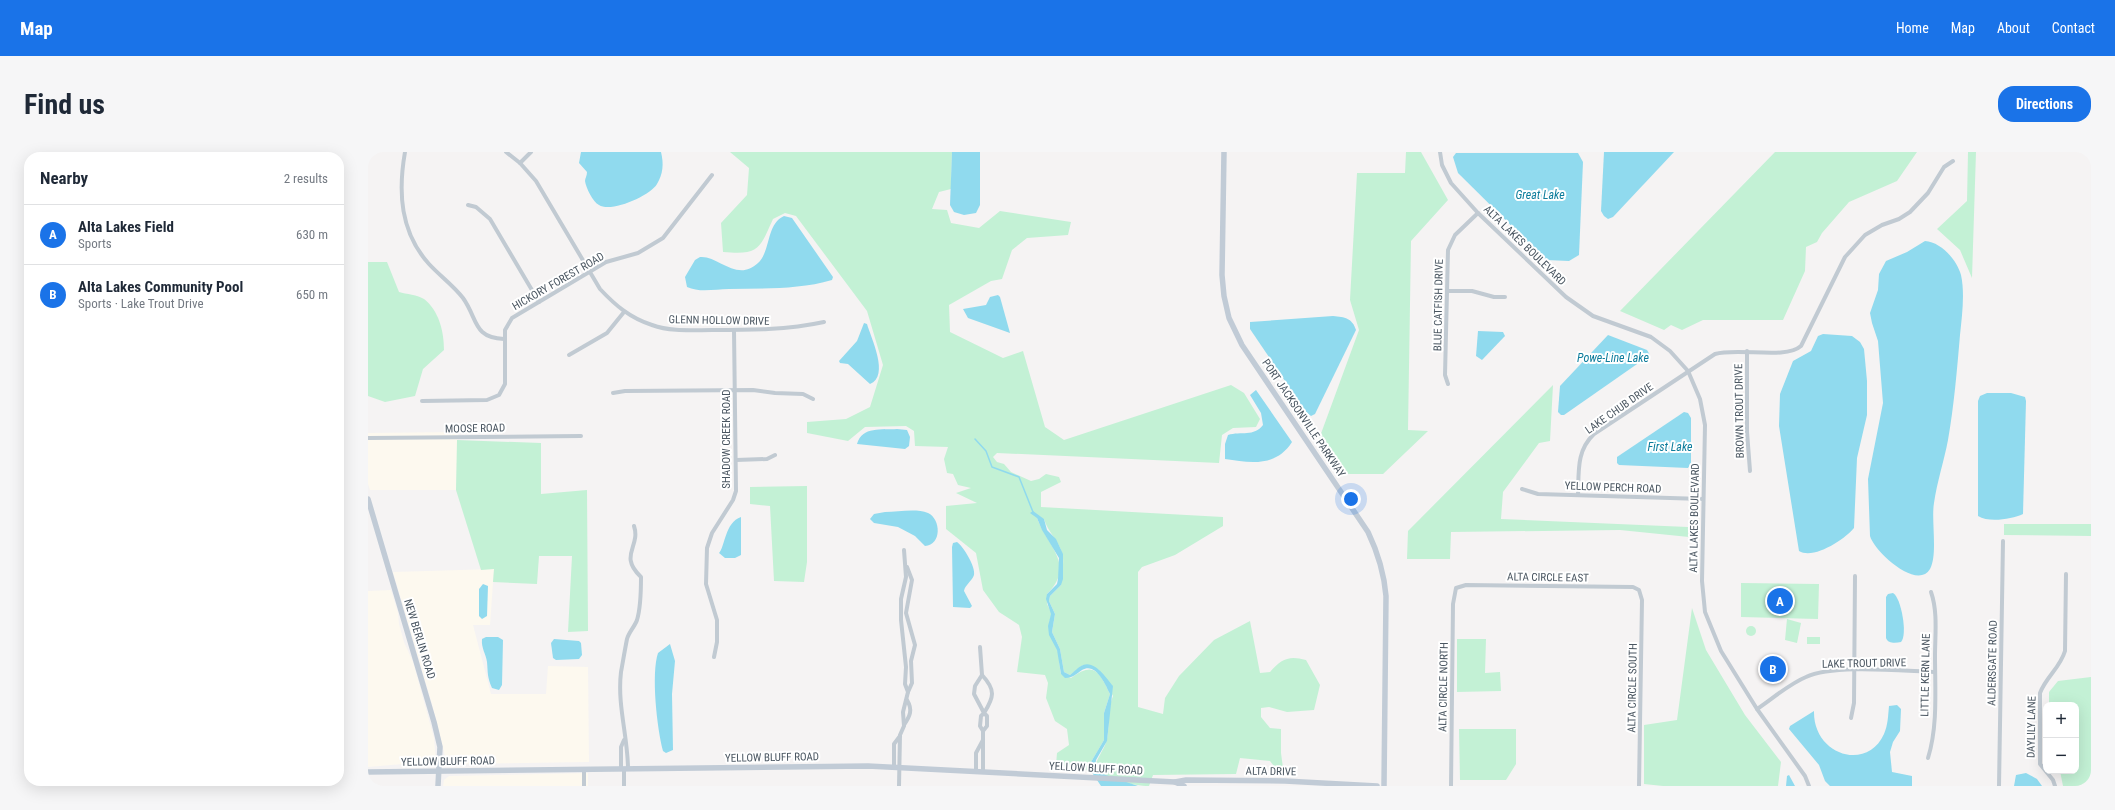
<!DOCTYPE html>
<html lang="en">
<head>
<meta charset="utf-8">
<style>
  :root { --surface:#fff; --page:#f6f6f7; --text:#1f2937; --muted:#747a83; --line:#e0e1e3; --accent:#1a73e8 }
  body { margin:0; font-family:"Roboto Condensed",sans-serif; background:var(--page); color:var(--text) }
  .controls { position:absolute; right:12px; bottom:12px; display:grid; overflow:hidden; border-radius:8px; box-shadow:0 4px 16px #0002 }
  .controls button { width:36px; height:36px; display:grid; place-items:center; padding:0; border:0; border-bottom:1px solid var(--line); background:var(--surface); color:var(--text); font:20px sans-serif }
  .you { position:absolute; left:983px; top:347px; width:14px; height:14px; margin:-10px; border:3px solid #fff; border-radius:50%; background:#1a73e8; box-shadow:0 0 0 6px #1a73e833 }
  .badge { display:grid; place-items:center; width:26px; height:26px; border-radius:50%; background:var(--accent); color:#fff; font-size:13px; font-weight:700 }
  .pin { position:absolute; translate:-50% -50%; border:2px solid #fff; box-shadow:0 1px 4px #0006 }
  .list { margin:0; padding:0; list-style:none }
  h2 { display:flex; justify-content:space-between; align-items:center; height:52px; margin:0; padding:0 16px; font-size:17px }
  h2 small { font-size:13px; font-weight:400; color:var(--muted) }
  .list li { display:grid; grid-template-columns:26px 1fr auto; gap:12px; align-items:center; box-sizing:border-box; height:60px; padding:0 16px; border-top:1px solid var(--line) }
  .list b { display:block; font-size:15px; white-space:nowrap }
  .list p { margin:0; font-size:13px; white-space:nowrap; color:var(--muted) }
  .list em { font-size:13px; font-style:normal; color:var(--muted) }
  .map { position:relative; flex:none; width:1723px; height:634px; overflow:hidden; border-radius:16px }
  header { display:flex; align-items:center; gap:24px; box-sizing:border-box; height:56px; padding:0 20px; background:var(--accent); color:#fff }
  header strong { font-size:19px }
  nav { display:flex; gap:22px; margin-inline-start:auto; font-size:14px }
  .intro { display:flex; align-items:center; justify-content:space-between; box-sizing:border-box; height:96px; padding:0 24px }
  h1 { margin:0; font-size:28px }
  .button { padding:10px 18px; border-radius:16px; background:var(--accent); color:#fff; font-size:14px; font-weight:700 }
  main { display:flex; gap:24px; padding:0 24px }
  aside { flex:1; background:var(--surface); border-radius:16px; box-shadow:0 4px 16px #0002 }
  .map>svg:first-child { display:block }
</style>
</head>
<body>
<header>
<strong>Map</strong>
<nav><a>Home</a><a>Map</a><a>About</a><a>Contact</a></nav>
</header>
<div class="intro"><h1>Find us</h1><a class="button">Directions</a></div>
<main>
<aside>
<h2>Nearby<small>2 results</small></h2>
<ul class="list">
<li><span class="badge">A</span><div><b>Alta Lakes Field</b><p>Sports</p></div><em>630 m</em></li>
<li><span class="badge">B</span><div><b>Alta Lakes Community Pool</b><p>Sports · Lake Trout Drive</p></div><em>650 m</em></li>
</ul>
</aside>
<div class="map">
<svg width="1723" height="634" viewBox="0 0 1723 634">
  <rect width="100%" height="100%" fill="#f5f3f3"/>
  <g fill="#fdf9ef">
    <polygon points="90,280 88,338 2,338 0,332 0,281"/>
    <polygon points="126,417 122,473 105,473 123,542 178,542 180,514 220,515 221,610 85,612 78,608 64,552 25,420"/>
    <polygon points="23,438 30,461 31,472 36,490 45,510 66,586 68,610 63,614 35,612 0,615 0,439"/>
    <polygon points="220,621 220,634 75,634 76,628 81,624"/>
  </g>
  <g fill="#c3f1d5">
    <path d="M362 0H584L583 37 571 40 564 57 579 58 583 71 611 76 632 59 703 70 700 83 659 86 644 98 634 127 623 129 581 153 582 180 635 206 655 199 677 275 696 288 863 233 876 241 892 267 888 275 865 276 854 283 851 311 629 301 625 305 629 310 636 312 643 320 663 329 671 327 678 322 691 325 693 330 673 340V355L855 365V374L807 403 774 415 770 420V555L795 562 797 546 811 524 846 488 882 469 892 521 902 520C913 507 921 503 938 508L952 533 946 558 919 560 901 555 893 556V565L902 576 913 577V601L915 616 909 618 902 609 872 606 868 622 785 623 781 634C766 634 736 627 727 615 729 605 737 597 739 587 742 573 739 558 745 544L731 518 715 513 702 523 696 520 692 497 684 480 687 462 681 449 682 444 693 433C693 424 697 410 694 401 690 388 680 380 676 367L669 366C680 395 708 413 679 442V452L684 462C677 479 683 483 689 497 692 505 691 514 693 522L703 526C726 509 731 519 742 542L736 561V588L723 610V619L688 613 689 601 701 593 699 577 687 569 678 546 680 531 677 523 649 520 654 485 651 473 631 460 615 438 608 401 578 377V354L609 351 588 341 603 336 590 333 585 322 579 321 576 307 580 295 547 294 546 279 538 274 497 275 480 289 439 281V270L478 267 502 255 515 213 499 159 428 64 417 61 405 67C391 98 391 103 355 100L353 71 379 43 381 16Z"/>
    <polygon points="1038,0 1053,0 1080,48 1043,89 1040,278 1060,279 1015,322 976,322 951,287 991,178 982,148 989,21 1037,21"/>
    <polygon points="1407,0 1549,0 1529,29 1481,50 1454,81 1449,90 1438,95 1437,119 1415,168 1335,168 1314,178 1303,173 1296,178 1252,159"/>
    <polygon points="1600,0 1608,0 1604,126 1592,98 1569,77 1599,49"/>
    <path d="M0 110H19L31 140C38 142 50 143 56 147 71 159 76 179 76 198L55 217 47 244 17 250 0 244Z"/>
    <polygon points="1185,233 1182,289 1171,291 1135,340 1133,367 1320,375 1321,385 1252,378 1083,380 1082,407 1039,407 1040,379"/>
    <polygon points="89,288 173,291 173,342 219,338 220,479 200,480 204,404 171,404 169,432 125,430 126,417 113,418 88,338"/>
    <polygon points="439,334 439,410 436,430 406,429 402,354 382,352 382,335"/>
    <polygon points="1636,372 1723,372 1723,384 1636,383"/>
    <polygon points="1373,431 1451,432 1450,467 1373,465"/>
    <polygon points="1324,456 1338,498 1377,563 1413,610 1410,634 1295,634 1276,632 1276,573 1309,568"/>
    <polygon points="1419,467 1433,471 1429,491 1417,488"/>
    <circle cx="1383" cy="479" r="5"/>
    <rect x="1439" y="485" width="13" height="7"/>
    <polygon points="1089,487 1118,487 1117,521 1132,520 1133,539 1089,540"/>
    <polygon points="1723,525 1723,634 1695,634 1692,619 1708,619 1708,553 1681,553 1681,540 1690,529"/>
    <polygon points="1091,577 1148,577 1148,612 1138,628 1092,628"/>
  </g>
  <g fill="#90daee">
    <path d="M213 0H293C296 12 295 22 289 32 282 44 243 61 231 53 225 50 218 36 217 29 217 26 219 24 219 20L211 11Z"/>
    <polygon points="584,0 612,0 612,53 608,61 596,63 586,60 582,53"/>
    <polygon points="1236,0 1306,0 1245,65 1240,67 1236,64 1233,59"/>
    <polygon points="1088,1 1210,1 1215,10 1211,103 1201,109 1178,108 1090,21 1085,5"/>
    <path d="M416 64 424 66 465 125 464 128C430 138 395 136 361 137 347 137 332 141 319 135L317 125 327 108 332 105C350 103 369 131 390 111 403 99 398 72 416 64Z"/>
    <path d="M1557 89C1573 90 1589 108 1593 123 1597 141 1594 164 1592 183 1589 218 1586 254 1580 288 1576 309 1569 330 1566 351 1563 368 1570 403 1562 417 1549 439 1506 399 1502 384L1500 327 1515 251 1510 189 1504 171 1502 161 1510 138 1511 122 1518 109 1539 100Z"/>
    <polygon points="630,143 632,145 642,181 600,166 595,157 618,153 622,145"/>
    <path d="M965 164C977 165 984 166 988 178L947 262 943 264 938 260 882 177V170Z"/>
    <path d="M496 171 499 172C503 186 522 224 502 232L480 212 472 211 471 209 489 189Z"/>
    <polygon points="1110,179 1135,180 1137,184 1114,208 1108,204"/>
    <path d="M1455 182 1484 184 1492 190 1496 197 1499 229V263L1489 306 1486 376C1477 387 1446 408 1431 399L1411 274 1412 242 1425 209 1443 199 1450 184Z"/>
    <polygon points="1240,183 1279,198 1282,203 1196,263 1193,263 1190,260 1192,234"/>
    <path d="M888 238 924 290C908 315 883 311 857 307V292L860 283C873 279 886 285 895 273L893 261 882 243Z"/>
    <path d="M1619 241H1643L1657 245 1658 249 1655 362C1644 367 1621 371 1610 364V249L1612 244Z"/>
    <polygon points="1316,260 1320,261 1323,266 1323,311 1320,316 1251,313 1249,311 1249,305"/>
    <path d="M529 277 539 278 542 285 541 294 537 297 489 292C494 274 514 278 529 277Z"/>
    <path d="M665 359 676 367 679 378 688 387 695 402V427L693 433 682 444 681 449 687 462 684 480 692 497 696 520 702 523C706 520 710 515 715 513 727 508 739 527 745 534L739 589 728 608 727 615 732 621 770 634H733L723 619V610L736 588V561L742 542C737 532 728 510 714 518 708 522 705 526 697 526L693 522 689 498 681 483 680 474 683 462 678 447 679 442 689 432 690 427 691 406 674 378 669 366 662 361Z"/>
    <path d="M517 360C530 360 548 356 560 361 573 367 574 393 557 394L547 384 530 375 506 371 502 367 506 362Z"/>
    <path d="M373 365V403L367 406H357L351 401C357 395 357 370 373 365Z"/>
    <path d="M589 390C595 394 608 415 606 423 604 429 597 433 596 439L604 454 602 456 585 455 584 395 585 391Z"/>
    <polygon points="115,432 120,434 119,464 114,467 111,464 111,437"/>
    <path d="M1525 441C1533 445 1540 483 1533 490 1528 491 1520 492 1518 486V445L1520 442Z"/>
    <path d="M118 485H130L135 488 134 533 131 538 124 536C119 525 120 521 119 510 118 502 113 496 114 487Z"/>
    <polygon points="186,487 211,489 213,491 214,503 211,507 188,508 185,506 183,491"/>
    <path d="M302 492 307 509 304 542 305 598 298 601 295 599C289 576 283 522 290 501Z"/>
    <polygon points="1401,508 1407,510 1413,517 1410,520 1404,518 1403,525 1400,525 1398,524 1399,517 1393,516 1391,513"/>
    <path d="M1529 553 1533 557 1532 579 1525 590 1522 600 1524 620 1544 624V634H1462L1457 629 1451 613 1421 577 1422 574 1446 559C1445 603 1499 620 1516 582 1520 573 1520 564 1521 554Z"/>
    <polygon points="1658,621 1669,627 1674,634 1646,634 1648,623"/>
    <polygon points="1421,623 1427,634 1418,634 1419,624"/>
  </g>
  <g fill="none" stroke-linecap="round" stroke-linejoin="round">
    <polyline stroke="#90daee" stroke-width="1.5" points="607,287 618,299 624,315 651,325 665,360"/>
    <g stroke="#c1cad2" stroke-width="4">
      <path d="M37 0C30 40 32 80 61 112 72 124 85 133 95 146 110 167 105 186 136 187"/>
      <path d="M138 0 152 11 168 29 232 137C247 153 262 166 284 173 303 180 324 178 344 178 382 178 419 178 456 170"/>
      <polyline points="1072,0 1074,13 1083,31 1110,61 1198,145 1225,164 1283,185 1302,199 1320,219 1332,247 1337,273 1334,429 1337,460 1353,499 1389,557 1437,624 1441,634"/>
      <polyline points="152,11 163,0"/>
      <polyline points="100,53 108,55 122,67 171,150"/>
      <polyline points="1079,139 1104,139 1126,145 1137,145"/>
      <polyline points="1379,199 1379,280 1382,319"/>
      <polyline points="201,203 239,181 256,160"/>
      <polyline points="1080,232 1077,223 1080,98 1087,83 1110,61"/>
      <polyline points="245,241 257,239 385,238 407,241 435,242 445,247"/>
      <polyline points="54,249 119,248 131,243 137,232 137,178 144,166 238,110 270,101 295,86 344,23"/>
      <polyline points="0,286 213,284"/>
      <polyline points="368,308 399,307 407,303"/>
      <polyline points="1154,337 1170,342 1335,347"/>
      <path d="M1210 343C1211 320 1208 299 1226 282L1347 202C1370 195 1417 208 1433 194L1477 105 1497 83 1514 73 1531 67 1542 60 1560 41 1576 15 1585 9"/>
      <polyline points="539,415 544,428 538,461 547,493 543,509 544,531 540,540"/>
      <polyline points="612,495 614,523 607,534 606,542 616,561 613,564 612,574 615,579"/>
      <polyline points="346,505 349,490 349,468 338,432 339,396 344,381 365,348 368,339 366,178"/>
      <path d="M614 523C628 538 626 545 616 561L619 564V574L615 579V620"/>
      <path d="M1389 557C1404 547 1421 532 1438 525 1465 512 1535 519 1567 520"/>
      <polyline points="1483,566 1486,551 1487,424"/>
      <path d="M536 573C542 564 545 558 539 548"/>
      <path d="M1560 606C1570 574 1567 537 1567 504 1567 483 1570 460 1563 440"/>
      <polyline points="526,615 526,592 532,584"/>
      <polyline points="253,617 253,595 256,588"/>
      <path d="M260 617C260 585 249 553 253 520 255 509 257 497 259 487 261 480 267 474 269 468 273 455 273 438 273 425 250 403 273 395 266 374"/>
      <polyline points="608,619 608,601 615,588"/>
      <polyline points="216,634 216,618"/>
      <polyline points="256,634 256,617"/>
      <polyline points="531,634 532,583 536,574 535,560 540,540 537,532 538,515 533,468 533,447 538,425 536,398"/>
      <polyline points="1083,634 1085,452 1088,436 1098,433 1265,435 1271,438 1274,448 1271,634"/>
      <polyline points="1631,634 1635,389"/>
      <path d="M1687 634 1685 628 1672 612V541C1678 525 1692 516 1697 499L1698 422"/>
    </g>
    <g stroke="#c1cbd6" stroke-width="5.5">
      <path d="M856 0 854 123 856 144 861 166 874 193 1000 380C1010 401 1016 420 1018 444L1016 634"/>
      <polyline points="0,347 66,570 72,595 70,634"/>
      <polyline points="0,620 500,614 807,630 818,628 917,629 1009,634"/>
      <polyline points="807,630 816,634"/>
    </g>
  </g>
  <g text-anchor="middle" stroke-width="4" stroke-linejoin="round" paint-order="stroke">
    <g font-size="11" fill="#4a5661" stroke="#fff">
      <text transform="translate(1157 93) rotate(44)" y="4">ALTA LAKES BOULEVARD</text>
      <text transform="translate(190 129) rotate(-30)" y="4">HICKORY FOREST ROAD</text>
      <text transform="translate(1070 153) rotate(-89)" y="4">BLUE CATFISH DRIVE</text>
      <text transform="translate(351 168) rotate(1)" y="4">GLENN HOLLOW DRIVE</text>
      <text transform="translate(1251 256) rotate(-35)" y="4">LAKE CHUB DRIVE</text>
      <text transform="translate(1371 259) rotate(-91)" y="4">BROWN TROUT DRIVE</text>
      <text transform="translate(936 266) rotate(56)" y="4">PORT JACKSONVILLE PARKWAY</text>
      <text transform="translate(107 276) rotate(-1)" y="4">MOOSE ROAD</text>
      <text transform="translate(358 287) rotate(-90)" y="4">SHADOW CREEK ROAD</text>
      <text transform="translate(1245 335) rotate(2)" y="4">YELLOW PERCH ROAD</text>
      <text transform="translate(1326 366) rotate(-89)" y="4">ALTA LAKES BOULEVARD</text>
      <text transform="translate(1180 425) rotate(1)" y="4">ALTA CIRCLE EAST</text>
      <text transform="translate(52 487) rotate(73)" y="4">NEW BERLIN ROAD</text>
      <text transform="translate(1496 511) rotate(-1)" y="4">LAKE TROUT DRIVE</text>
      <text transform="translate(1624 511) rotate(-89)" y="4">ALDERSGATE ROAD</text>
      <text transform="translate(1557 523) rotate(-89)" y="4">LITTLE KERN LANE</text>
      <text transform="translate(1075 535) rotate(-89)" y="4">ALTA CIRCLE NORTH</text>
      <text transform="translate(1264 536) rotate(-89)" y="4">ALTA CIRCLE SOUTH</text>
      <text transform="translate(1663 575) rotate(-89)" y="4">DAYLILY LANE</text>
      <text transform="translate(404 605) rotate(-1)" y="4">YELLOW BLUFF ROAD</text>
      <text transform="translate(80 609) rotate(-1)" y="4">YELLOW BLUFF ROAD</text>
      <text transform="translate(728 616) rotate(3)" y="4">YELLOW BLUFF ROAD</text>
      <text transform="translate(903 619) rotate(1)" y="4">ALTA DRIVE</text>
    </g>
    <g font-size="12" font-style="italic" fill="#0c7c9b" stroke="#fff">
      <text x="1172" y="47">Great Lake</text>
      <text x="1245" y="210">Powe-Line Lake</text>
      <text x="1302" y="299">First Lake</text>
    </g>
  </g>
</svg>
<div class="controls">
<button>+</button>
<button>−</button>
</div>
<div class="you"></div>
<div class="pin badge" style="left:1412px;top:449px">A</div>
<div class="pin badge" style="left:1405px;top:517px">B</div>
</div>
</main>
</body>
</html>
